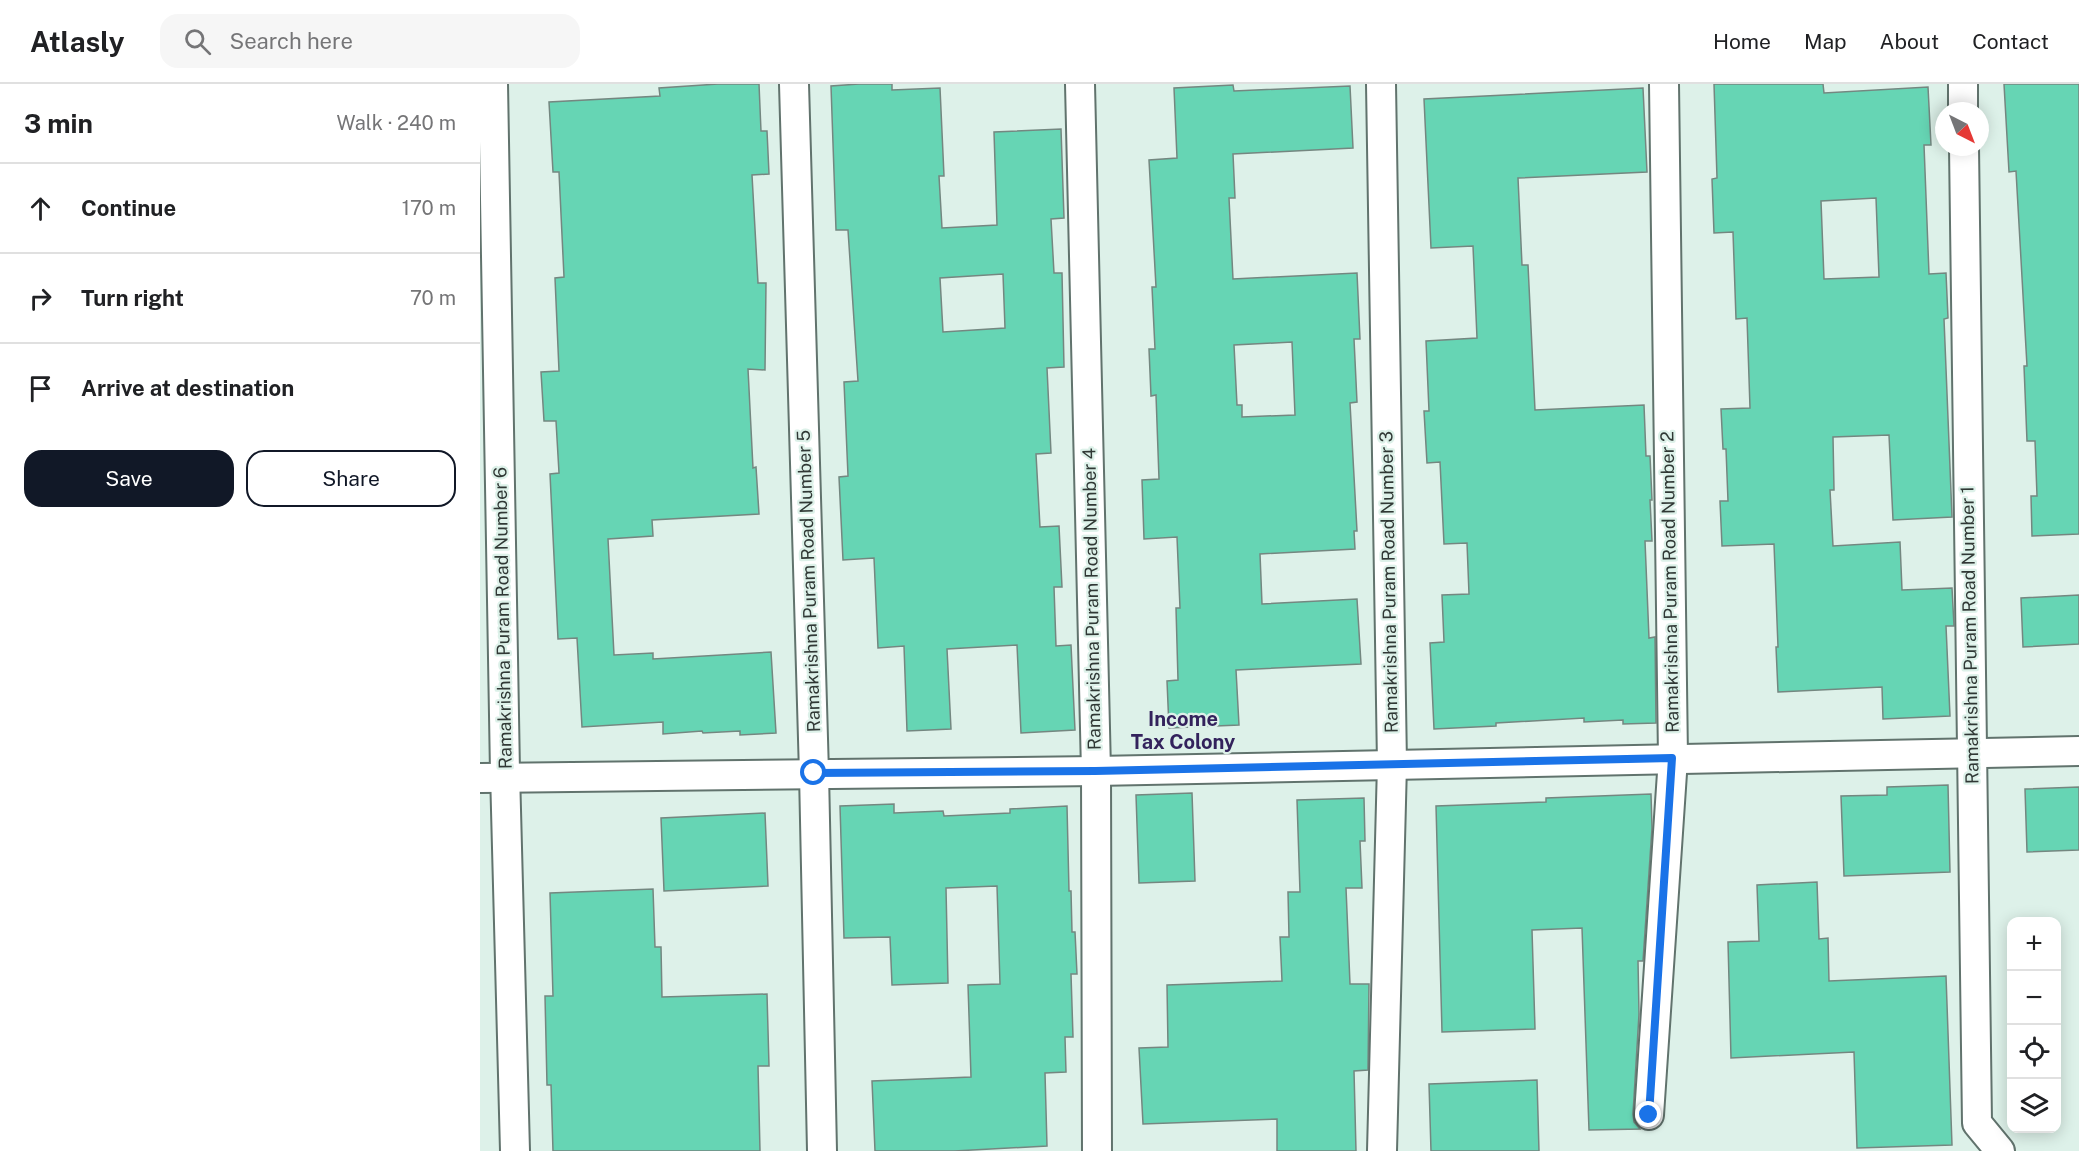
<!DOCTYPE html>
<html lang="en">
<head>
<meta charset="utf-8">
<style>
  :root { --surface:#fff; --page:#f6f6f6; --text:#202124; --muted:#757577; --line:#e0e0e0; --accent:#111827 }
  body { margin:0; font-family:"Public Sans",sans-serif; background:var(--page); color:var(--text) }
  .controls { position:absolute; right:18px; bottom:18px; display:grid; overflow:hidden; border-radius:12px; box-shadow:0 3px 15px #0003 }
  .controls button { width:54px; height:54px; display:grid; place-items:center; padding:0; border:0; border-bottom:2px solid var(--line); background:var(--surface); color:var(--text); font:30px sans-serif }
  .compass { position:absolute; left:1455px; top:18px; width:54px; height:54px; border-radius:50%; background:var(--surface); box-shadow:0 3px 15px #0003; rotate:138deg }
  .stop { position:absolute; width:18px; height:18px; margin:-14px; border:4px solid #1a73e8; border-radius:50%; background:#fff }
  .stop.end { background:#1a73e8; border-color:#fff; box-shadow:0 2px 6px #0008 }
  .list { margin:0; padding:0; list-style:none }
  h2 { display:flex; justify-content:space-between; align-items:center; height:78px; margin:0; padding:0 24px; font-size:26px }
  h2 small { font-size:20px; font-weight:400; color:var(--muted) }
  .list li { display:grid; grid-template-columns:39px 1fr auto; gap:18px; align-items:center; box-sizing:border-box; height:90px; padding:0 24px; border-top:2px solid var(--line) }
  .list b { display:block; font-size:22px; white-space:nowrap }
  .list em { font-size:20px; font-style:normal; color:var(--muted) }
  .actions { display:flex; gap:12px; padding:18px 24px }
  .actions a { flex:1; padding:14px 0; border:2px solid var(--accent); border-radius:18px; text-align:center; font-size:21px; color:var(--accent) }
  .actions .main { background:var(--accent); color:#fff }
  .icon { flex:none; width:33px; height:33px; fill:none; stroke:currentColor; stroke-width:2; stroke-linecap:round; stroke-linejoin:round }
  .map { position:relative; flex:none; width:1599px; height:1067px; overflow:hidden }
  header { display:flex; align-items:center; gap:36px; box-sizing:border-box; height:84px; padding:0 30px; background:var(--surface); border-bottom:2px solid var(--line) }
  header strong { font-size:28px }
  nav { display:flex; gap:33px; margin-inline-start:auto; font-size:21px }
  .search { width:420px; height:54px; background:var(--page); display:flex; align-items:center; gap:15px; box-sizing:border-box; padding:0 21px; border-radius:18px; color:var(--muted); font-size:22px }
  main { display:flex }
  aside { flex:1; background:var(--surface) }
  .map>svg:first-child { display:block }
</style>
</head>
<body>
<header>
<strong>Atlasly</strong>
<div class="search"><svg class="icon" aria-label="search" viewBox="0 0 24 24"><circle cx="10" cy="10" r="6"/><path d="M15 15l6 6"/></svg>Search here</div>
<nav><a>Home</a><a>Map</a><a>About</a><a>Contact</a></nav>
</header>
<main>
<aside>
<h2>3 min<small>Walk · 240 m</small></h2>
<ul class="list">
<li><svg class="icon" aria-label="ahead" viewBox="0 0 24 24"><path d="M12 20V5M6 11l6-6 6 6"/></svg><div><b>Continue</b></div><em>170 m</em></li>
<li><svg class="icon" aria-label="right" viewBox="0 0 24 24"><path d="M7 20v-9h11M14 6l5 5-5 5"/></svg><div><b>Turn right</b></div><em>70 m</em></li>
<li><svg class="icon" aria-label="arrive" viewBox="0 0 24 24"><path d="M6 21V4h12l-3 4 3 4H6"/></svg><div><b>Arrive at destination</b></div></li>
</ul>
<div class="actions"><a class="main">Save</a><a>Share</a></div>
</aside>
<div class="map">
<svg width="1599" height="1067" viewBox="0 0 1599 1067">
  <rect width="100%" height="100%" fill="#ddf1e9"/>
  <g fill="#66d5b4" stroke="#748780" stroke-width="1.5" fill-rule="evenodd">
    <polygon points="238,0 279,0 281,47 287,47 289,90 272,91 278,199 286,199 285,286 268,285 273,384 276,383 279,430 172,436 173,452 128,455 134,571 173,569 173,575 291,568 296,649 260,651 260,647 223,649 222,647 183,650 183,638 102,643 97,554 78,555 70,390 79,389 76,337 64,337 61,288 79,287 75,194 84,193 79,88 73,88 69,18 180,12 179,4"/>
    <path d="M379 0H412V6L460 4 464 92H459L462 144 517 141 514 48 581 45 584 134 571 135 574 189H582L584 283 567 284 571 369 556 370 560 443 579 442 582 503H574L576 562 591 561 595 646 541 649 537 561 467 565 471 645 427 647 424 562 398 564 394 474 363 476 359 393 368 392 364 298 378 297 368 146H356L351 2ZM523 190 525 244 463 248 460 194Z"/>
    <path d="M1234 0H1343L1344 9 1448 3 1451 61H1444L1449 190 1466 189 1468 234 1464 235 1472 433 1413 436 1409 351 1353 353 1354 406H1350L1353 462 1420 458 1422 506 1472 504 1474 542H1466L1470 632 1403 635 1402 603 1298 608 1296 563H1298L1294 460 1242 462 1240 417H1248L1246 365H1243L1241 325 1270 324 1267 234 1256 235 1253 148 1234 149 1232 95 1237 94ZM1396 114 1399 193 1344 195 1341 117Z"/>
    <polygon points="1524,0 1599,0 1599,450 1552,452 1551,412 1557,412 1555,357 1547,357 1544,282 1547,282 1536,87 1529,88"/>
    <path d="M753 1 754 7 870 2 873 64 753 70 755 114H749L753 195 877 189 880 255H874L877 318 870 319 877 447H874L875 465 780 470 782 520 877 515 881 580 756 586 759 641 689 644 687 597 698 596 696 524H700L697 453 664 455 662 396 679 395 676 311 671 312 669 265H675L672 203H676L669 76 697 74 694 4ZM812 258 815 331 762 333V321H757L754 261Z"/>
    <polygon points="1163,4 1167,88 1038,94 1042,181 1048,181 1055,326 1164,321 1166,372 1170,372 1172,416 1170,416 1172,457 1165,457 1169,554 1175,553 1176,639 1143,640 1143,636 1104,638 1104,634 1016,639 1016,642 954,645 950,559 964,558 962,511 989,510 987,459 964,460 960,378 947,379 944,327 949,327 946,257 997,254 993,162 951,164 944,15"/>
    <polygon points="1599,511 1599,560 1543,563 1541,514"/>
    <polygon points="1468,701 1470,788 1364,792 1361,712 1407,711 1407,703"/>
    <polygon points="1599,703 1599,766 1547,768 1545,705"/>
    <polygon points="712,709 715,797 659,799 656,711"/>
    <polygon points="1171,710 1172,744 1163,877 1158,877 1159,930 1153,1030 1154,1038 1160,1045 1109,1046 1102,844 1052,846 1055,945 962,948 956,722 1066,718 1066,714"/>
    <polygon points="884,714 885,757 880,757 882,804 866,804 870,900 889,900 888,986 874,987 876,1067 797,1067 797,1035 663,1040 659,964 688,963 687,901 802,897 800,853 809,853 808,808 820,808 817,716"/>
    <polygon points="414,720 414,729 463,727 464,732 530,729 530,725 587,722 589,807 591,807 592,848 595,848 597,890 591,890 593,953 585,953 586,988 565,989 567,1062 474,1067 395,1067 392,997 491,993 488,901 520,900 517,802 466,804 468,899 412,901 410,853 364,854 360,722"/>
    <polygon points="285,729 288,802 184,807 181,734"/>
    <polygon points="1337,798 1339,855 1348,854 1349,897 1466,892 1472,1061 1377,1064 1374,968 1251,974 1248,858 1279,857 1277,801"/>
    <polygon points="173,805 175,863 181,863 182,913 287,910 289,982 278,982 280,1067 73,1067 71,1001 67,1001 65,912 73,912 70,809"/>
    <polygon points="1057,996 1059,1067 951,1067 949,1000"/>
  </g>
  <g fill="none" stroke-linecap="round" stroke-linejoin="round">
    <defs>
      <g id="minor">
        <polyline points="13,0 25,688 35,1067"/>
        <polyline points="314,0 334,689 342,1067"/>
        <polyline points="600,0 616,687 617,1067"/>
        <polyline points="901,0 912,680 902,1067"/>
        <polyline points="1483,0 1483,27"/>
        <polyline points="1484,63 1497,1039 1520,1067"/>
        <polyline points="0,694 616,687 1599,667"/>
        <polyline points="1169,1031 1193,674 1184,0"/>
      </g>
    </defs>
    <use href="#minor" stroke="#61736d" stroke-width="32"/>
    <use href="#minor" stroke="#fff" stroke-width="28"/>
  </g>
  <g fill="none" stroke-linecap="round" stroke-linejoin="round">
    <polyline stroke="#1a73e8" stroke-width="8" points="334,689 615,687 1192,674 1169,1031"/>
  </g>
  <g text-anchor="middle" stroke-width="4.5" stroke-linejoin="round" paint-order="stroke">
    <g font-size="18" fill="#303835" stroke="#ddf1e9">
      <text transform="translate(329 497) rotate(-92)" y="6">Ramakrishna Puram Road Number 5</text>
      <text transform="translate(909 498) rotate(-91)" y="6">Ramakrishna Puram Road Number 3</text>
      <text transform="translate(1190 498) rotate(-91)" y="6">Ramakrishna Puram Road Number 2</text>
      <text transform="translate(612 515) rotate(-91)" y="6">Ramakrishna Puram Road Number 4</text>
      <text transform="translate(23 534) rotate(-91)" y="6">Ramakrishna Puram Road Number 6</text>
      <text transform="translate(1490 551) rotate(-91)" y="6">Ramakrishna Puram Road Number 1</text>
    </g>
    <g font-size="20" font-weight="bold" fill="#33225c" stroke="#ddf1e9">
      <text x="703" y="642">Income<tspan x="703" dy="23">Tax Colony</tspan></text>
    </g>
  </g>
</svg>
<div class="controls">
<button>+</button>
<button>−</button>
<button><svg class="icon" aria-label="locate" viewBox="0 0 24 24"><circle cx="12" cy="12" r="6"/><path d="M12 2v4M12 18v4M2 12h4M18 12h4"/></svg></button>
<button><svg class="icon" aria-label="layers" viewBox="0 0 24 24"><path d="M12 4l9 5-9 5-9-5zM3 14l9 5 9-5"/></svg></button>
</div>
<svg class="compass" viewBox="-18 -18 36 36"><path d="M0-13l5 13h-10z" fill="#e53935"/><path d="M0 13l5-13h-10z" fill="#757577"/></svg>
<div class="stop" style="left:334px;top:689px"></div>
<div class="stop end" style="left:1169px;top:1031px"></div>
</div>
</main>
</body>
</html>
